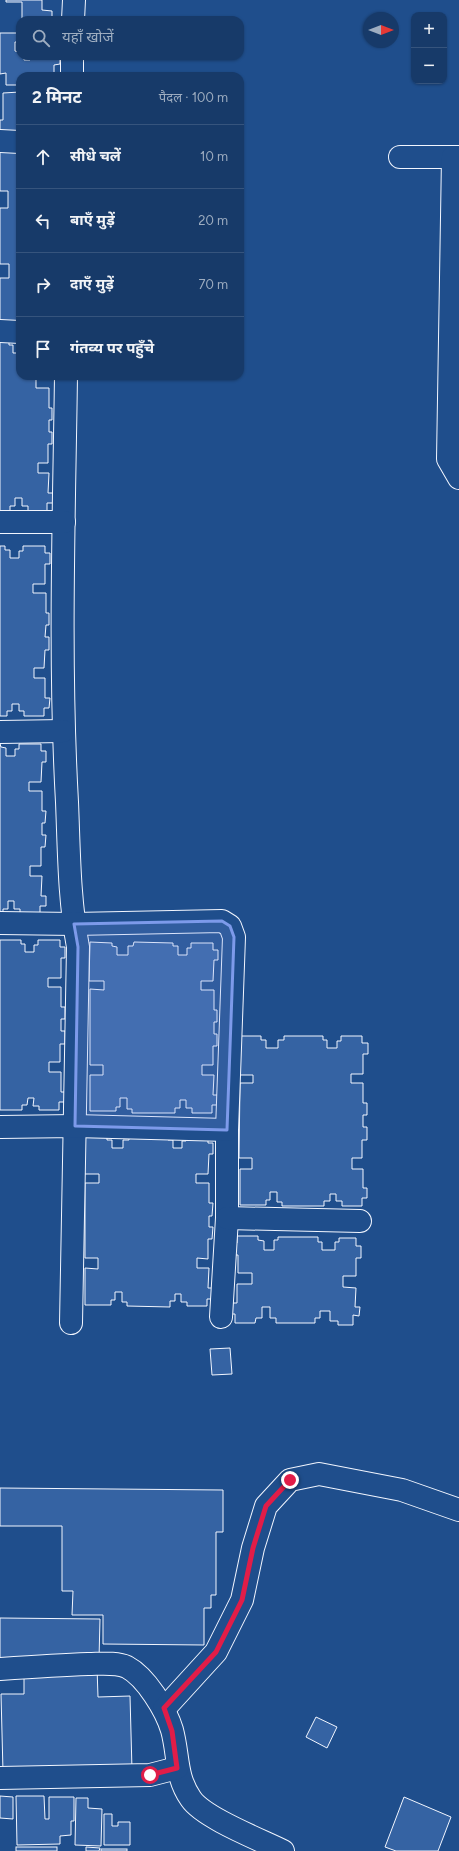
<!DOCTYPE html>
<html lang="hi">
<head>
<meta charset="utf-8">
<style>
  :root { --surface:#173a69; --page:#20416f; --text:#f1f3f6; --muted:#9eadc0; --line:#36547d }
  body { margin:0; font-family:Figtree,"Noto Sans Devanagari",sans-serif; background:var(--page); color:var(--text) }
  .controls { position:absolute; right:12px; top:12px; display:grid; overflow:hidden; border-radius:8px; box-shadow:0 1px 3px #0004 }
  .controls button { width:36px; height:36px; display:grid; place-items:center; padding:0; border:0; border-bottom:1px solid var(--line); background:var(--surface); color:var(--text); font:20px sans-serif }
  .compass { position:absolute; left:363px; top:12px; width:36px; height:36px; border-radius:50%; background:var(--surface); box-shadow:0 1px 3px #0004; rotate:90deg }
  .stop { position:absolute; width:12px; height:12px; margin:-9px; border:3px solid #e11d48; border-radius:50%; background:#fff }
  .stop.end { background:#e11d48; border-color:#fff; box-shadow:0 1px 4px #0008 }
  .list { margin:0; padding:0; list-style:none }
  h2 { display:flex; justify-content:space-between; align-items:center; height:52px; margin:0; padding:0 16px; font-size:17px }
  h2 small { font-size:13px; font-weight:400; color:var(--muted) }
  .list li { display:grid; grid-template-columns:26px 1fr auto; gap:12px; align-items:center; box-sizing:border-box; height:64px; padding:0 16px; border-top:1px solid var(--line) }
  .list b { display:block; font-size:15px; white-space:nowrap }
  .list em { font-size:13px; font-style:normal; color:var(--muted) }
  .icon { flex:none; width:22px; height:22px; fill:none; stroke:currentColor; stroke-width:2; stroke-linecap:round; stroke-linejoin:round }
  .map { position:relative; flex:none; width:459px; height:1851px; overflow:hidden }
  .search { position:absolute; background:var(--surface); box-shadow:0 1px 3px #0004; left:16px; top:16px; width:228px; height:44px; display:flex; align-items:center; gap:10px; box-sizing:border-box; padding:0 14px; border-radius:12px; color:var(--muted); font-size:15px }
  .panel { position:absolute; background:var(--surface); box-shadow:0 1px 3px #0004; left:16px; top:72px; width:228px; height:308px; border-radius:12px }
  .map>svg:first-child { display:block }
</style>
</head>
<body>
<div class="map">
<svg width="459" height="1851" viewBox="0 0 459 1851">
  <rect width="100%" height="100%" fill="#1f4e8c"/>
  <g fill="#3563a3" stroke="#f2f6ff">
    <polygon points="6,0 42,0 42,10 52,11 52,20 22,20 22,2 6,2"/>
    <polygon points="0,33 19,33 19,42 15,42 15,51 19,52 20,56 24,56 24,60 30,60 30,56 60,56 60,64 54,65 54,76 20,76 20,85 6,85 6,73 0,74"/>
    <polygon points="20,92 20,136 0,135 0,120 3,120 3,93"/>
    <polygon points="0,152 20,152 20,323 0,323 0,278 9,278 9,264 0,264 0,208 8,208 8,191 0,191"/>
    <polygon points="0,341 9,341 9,345 13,345 13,353 20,353 20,376 48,376 48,379 36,379 36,388 49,388 49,408 52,408 52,420 49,420 49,432 52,432 52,444 48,444 48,463 38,463 38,473 49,473 48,493 53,493 53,503 47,503 47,511 28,511 28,506 22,506 22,498 15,498 15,506 10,506 10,511 0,511"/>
    <polygon points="0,546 5,546 5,550 10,550 10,558 19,558 19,551 23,551 23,546 45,546 45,553 50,553 50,564 45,564 45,584 33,584 33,593 46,593 46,613 49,613 49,625 46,625 45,637 49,637 49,650 45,650 44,668 34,668 34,678 45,678 45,698 50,698 49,708 44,708 44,716 24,716 24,711 19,711 19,704 12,704 12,711 7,711 7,716 0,716"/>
    <polygon points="0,744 1,747 6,748 6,756 15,756 15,749 19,749 19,744 41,744 41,751 46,751 46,762 42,762 41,782 29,782 29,791 42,791 42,811 46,811 45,823 42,823 42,835 46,835 45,847 41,847 41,866 30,866 30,876 42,876 41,896 46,896 46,906 40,906 40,914 20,914 20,909 14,909 14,901 8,901 8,909 3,909 3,914 0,914"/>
    <polygon points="0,940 21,940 21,944 25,944 25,952 34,952 34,945 38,945 38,940 60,940 60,947 65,947 65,958 61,958 61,978 48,978 48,987 61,987 61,1007 65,1007 65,1019 61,1019 61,1031 65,1031 65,1044 60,1044 60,1062 49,1062 49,1072 61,1072 61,1092 65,1092 65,1102 59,1102 59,1110 39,1110 39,1106 33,1106 34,1098 28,1098 27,1105 22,1105 22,1110 0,1110"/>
    <polygon points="90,942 112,943 112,946 117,947 117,955 128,955 128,946 133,946 134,942 173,943 173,946 178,946 178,955 187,955 187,948 191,948 191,943 213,943 213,950 218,950 218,960 214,960 213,981 201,981 201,990 214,990 214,1010 217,1010 217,1022 214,1022 214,1034 217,1034 217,1046 213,1046 213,1065 202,1065 202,1075 214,1075 213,1095 218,1095 217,1105 212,1105 212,1113 192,1113 192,1108 186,1108 186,1100 180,1100 180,1108 175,1108 175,1113 132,1113 132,1109 127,1109 127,1098 120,1098 120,1107 116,1107 116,1111 90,1111 90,1075 103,1075 103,1065 90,1065 90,989 104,990 104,981 89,981"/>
    <polygon points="239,1036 261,1036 261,1040 266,1040 266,1048 278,1048 278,1040 284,1040 284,1036 323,1036 323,1040 327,1040 327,1048 337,1048 337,1041 341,1041 341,1036 362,1036 362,1043 368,1043 368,1054 363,1054 363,1074 351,1074 351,1083 363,1083 363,1103 367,1103 367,1115 363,1115 363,1127 367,1127 367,1140 362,1140 362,1158 352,1158 352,1169 363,1169 363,1188 367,1188 367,1198 362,1198 362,1206 342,1206 342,1201 336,1201 336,1194 330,1194 330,1201 324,1201 324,1206 282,1206 282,1202 277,1202 277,1192 270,1192 270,1200 266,1200 266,1205 240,1205 240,1169 252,1169 252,1158 239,1158 240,1083 253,1083 253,1075 239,1075"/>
    <polygon points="85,1136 107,1136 107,1140 112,1140 112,1148 123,1148 123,1140 129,1140 129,1136 168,1136 168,1140 173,1140 173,1148 182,1148 182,1141 186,1141 186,1136 208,1136 208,1143 213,1143 213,1154 209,1154 208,1174 196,1174 196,1183 209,1183 209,1203 213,1203 212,1216 209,1216 209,1227 213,1227 212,1239 208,1239 208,1259 197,1258 197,1268 209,1268 208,1288 213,1288 213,1299 207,1299 207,1306 187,1306 187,1302 181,1302 181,1294 175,1294 175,1301 170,1301 170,1307 127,1306 127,1302 122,1302 122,1292 115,1292 115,1300 111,1300 111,1305 85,1305 85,1268 98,1269 98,1258 85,1258 85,1183 99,1183 99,1174 84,1174"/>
    <polygon points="237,1236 258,1236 258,1240 264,1241 264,1250 274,1250 274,1240 278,1240 278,1237 318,1237 318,1242 322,1242 322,1250 335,1250 335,1242 339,1242 339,1238 356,1238 356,1246 361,1246 361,1258 356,1258 356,1276 343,1276 343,1287 356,1288 355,1307 360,1307 359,1316 353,1315 353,1325 338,1325 338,1321 330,1321 330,1311 320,1311 320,1318 315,1318 315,1323 276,1323 276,1318 270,1318 270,1307 262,1307 262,1318 256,1318 255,1323 235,1323 235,1314 232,1314 232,1303 237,1303 237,1284 252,1284 252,1273 238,1273 238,1255 233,1255 233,1243 237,1243"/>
    <polygon points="230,1348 232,1374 212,1375 210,1349"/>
    <polygon points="0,1488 223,1490 223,1532 216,1532 216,1595 211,1595 211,1608 204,1608 204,1645 103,1644 103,1615 72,1615 73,1591 62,1591 62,1526 0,1526"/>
    <polygon points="0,1618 100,1619 99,1659 0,1660"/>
    <polygon points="97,1667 98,1697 130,1696 132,1770 3,1772 1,1694 24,1694 24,1677"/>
    <polygon points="316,1717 337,1727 327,1748 306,1737"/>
    <polygon points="0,1796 13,1797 13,1819 0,1818"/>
    <polygon points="16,1796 44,1796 45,1819 49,1819 49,1797 74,1797 74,1821 71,1821 71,1835 60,1836 60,1844 17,1845"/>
    <polygon points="404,1797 451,1817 438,1851 396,1851 385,1847"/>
    <polygon points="76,1798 88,1798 88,1808 102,1809 101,1846 75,1845"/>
    <polygon points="104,1814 112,1814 112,1826 118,1826 118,1822 130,1822 130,1845 104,1845"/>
    <rect x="16" y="1847" width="41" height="4"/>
    <polygon points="86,1847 100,1848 99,1851 86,1851"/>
    <rect x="101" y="1849" width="26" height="2"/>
  </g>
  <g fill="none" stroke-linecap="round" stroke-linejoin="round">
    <defs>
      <g id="minor">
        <polyline points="73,20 74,0"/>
        <polyline points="72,76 72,56"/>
        <polyline points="0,141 20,142"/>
        <polyline points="400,157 459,157"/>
        <polyline points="453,157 448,459 459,478"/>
        <polyline points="0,331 20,332"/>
        <path d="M66 376C64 518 59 660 67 802 69 850 69 899 78 947L71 1323"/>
        <polyline points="0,522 64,522"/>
        <polyline points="0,732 63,731"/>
        <polyline points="0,923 74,924 222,921 230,926 234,937 227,1130 227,1218 221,1317"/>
        <polyline points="0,1127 75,1126 227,1130"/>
        <polyline points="227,1218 360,1221"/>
        <path d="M0 1669C29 1667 58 1665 88 1664 100 1664 116 1662 127 1667 146 1677 166 1710 172 1730 179 1756 175 1776 191 1799 204 1818 261 1840 283 1851"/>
        <polyline points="164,1709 216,1652 242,1600 253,1548 266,1506 290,1480 319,1474 402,1490 459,1510"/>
        <polyline points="0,1778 150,1775 177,1768"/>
      </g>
    </defs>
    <use href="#minor" stroke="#f2f6ff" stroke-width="24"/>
    <use href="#minor" stroke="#1f4e8c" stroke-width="22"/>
  </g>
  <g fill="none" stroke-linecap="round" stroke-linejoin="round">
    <polyline stroke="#e11d48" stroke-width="5" points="150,1775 177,1768 172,1731 164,1708 216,1652 242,1600 253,1548 266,1506 290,1480"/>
  </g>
  <path fill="#7d9aea" fill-opacity="0.2" stroke="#7d9aea" stroke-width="3" stroke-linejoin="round" d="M222 921 230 926 234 937 227 1130 75 1126 78 947 74 924Z"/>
</svg>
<div class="controls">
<button>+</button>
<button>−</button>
</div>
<svg class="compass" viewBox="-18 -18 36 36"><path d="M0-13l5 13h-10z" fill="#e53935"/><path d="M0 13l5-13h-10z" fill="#9eadc0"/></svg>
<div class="stop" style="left:150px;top:1775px"></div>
<div class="stop end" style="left:290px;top:1480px"></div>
<div class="search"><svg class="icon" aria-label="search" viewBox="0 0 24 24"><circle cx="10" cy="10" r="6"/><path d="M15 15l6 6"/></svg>यहाँ खोजें</div>
<section class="panel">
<h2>2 मिनट<small>पैदल · 100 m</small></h2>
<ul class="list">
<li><svg class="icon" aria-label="ahead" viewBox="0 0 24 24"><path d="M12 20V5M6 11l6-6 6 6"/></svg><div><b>सीधे चलें</b></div><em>10 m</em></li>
<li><svg class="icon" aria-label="left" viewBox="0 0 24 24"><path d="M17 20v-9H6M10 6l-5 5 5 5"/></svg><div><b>बाएँ मुड़ें</b></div><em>20 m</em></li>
<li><svg class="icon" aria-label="right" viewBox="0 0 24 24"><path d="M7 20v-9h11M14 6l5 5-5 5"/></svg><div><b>दाएँ मुड़ें</b></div><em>70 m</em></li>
<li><svg class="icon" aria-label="arrive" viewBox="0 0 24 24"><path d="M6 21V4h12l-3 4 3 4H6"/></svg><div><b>गंतव्य पर पहुँचे</b></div></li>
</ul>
</section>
</div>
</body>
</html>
